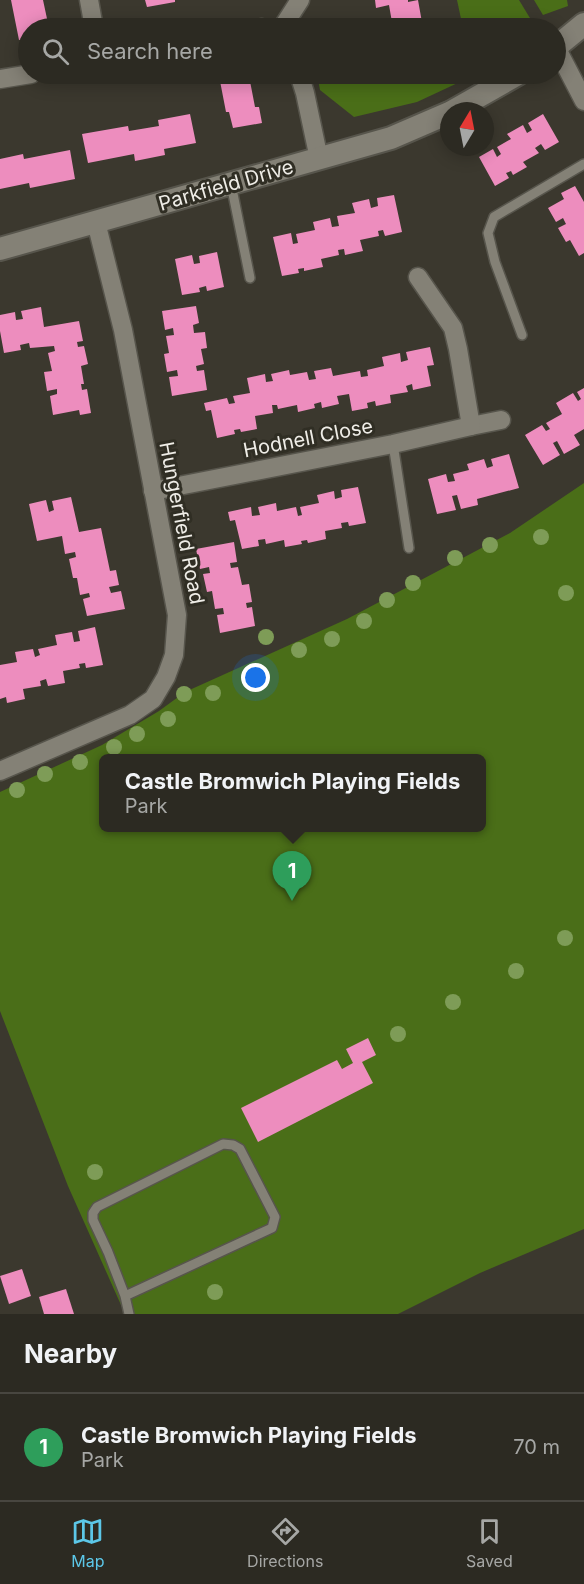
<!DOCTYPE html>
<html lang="en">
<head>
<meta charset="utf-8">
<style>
  :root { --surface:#2c2a22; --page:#38362f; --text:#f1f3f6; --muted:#a6a7a5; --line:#484640; --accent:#5cc7e8 }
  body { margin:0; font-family:Inter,sans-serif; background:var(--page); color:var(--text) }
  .compass { position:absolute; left:440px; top:102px; width:54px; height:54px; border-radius:50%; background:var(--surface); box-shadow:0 3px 15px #0003; rotate:10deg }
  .you { position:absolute; left:256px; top:678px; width:21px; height:21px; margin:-15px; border:4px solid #fff; border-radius:50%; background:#1a73e8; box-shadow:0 0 0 9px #1a73e833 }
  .badge { display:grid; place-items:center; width:39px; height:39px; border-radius:50%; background:var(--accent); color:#fff; font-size:20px; font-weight:700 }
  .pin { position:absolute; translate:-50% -50px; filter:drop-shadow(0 2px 3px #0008) }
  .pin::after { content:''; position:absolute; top:32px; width:21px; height:18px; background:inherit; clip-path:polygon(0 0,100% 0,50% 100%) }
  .popup { position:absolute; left:99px; top:754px; width:387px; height:78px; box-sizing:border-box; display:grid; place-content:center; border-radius:9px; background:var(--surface); filter:drop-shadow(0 2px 4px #0005); font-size:20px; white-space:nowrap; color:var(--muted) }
  .popup b { font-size:22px; color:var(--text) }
  .popup::after { content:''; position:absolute; left:50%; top:100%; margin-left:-12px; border:12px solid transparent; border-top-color:var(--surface) }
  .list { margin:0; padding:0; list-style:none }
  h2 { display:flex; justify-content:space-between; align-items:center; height:78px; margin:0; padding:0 24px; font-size:26px }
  h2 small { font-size:20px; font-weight:400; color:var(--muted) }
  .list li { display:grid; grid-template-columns:39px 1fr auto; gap:18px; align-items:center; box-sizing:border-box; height:108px; padding:0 24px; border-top:2px solid var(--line) }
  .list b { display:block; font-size:22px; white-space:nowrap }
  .list p { margin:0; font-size:20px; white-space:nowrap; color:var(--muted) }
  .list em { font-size:20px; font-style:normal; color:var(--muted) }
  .icon { flex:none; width:33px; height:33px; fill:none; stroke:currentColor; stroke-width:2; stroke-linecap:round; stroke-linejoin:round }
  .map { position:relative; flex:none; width:584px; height:1314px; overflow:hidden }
  .search { position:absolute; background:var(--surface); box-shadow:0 3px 15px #0003; left:18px; right:18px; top:18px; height:66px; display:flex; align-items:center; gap:15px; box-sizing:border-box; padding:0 21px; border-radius:33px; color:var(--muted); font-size:22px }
  .sheet { height:186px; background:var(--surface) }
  nav { display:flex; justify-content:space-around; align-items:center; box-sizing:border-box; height:84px; border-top:2px solid var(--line); background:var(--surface); font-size:16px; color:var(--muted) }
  nav a { display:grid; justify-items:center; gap:3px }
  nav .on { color:var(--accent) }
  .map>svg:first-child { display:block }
</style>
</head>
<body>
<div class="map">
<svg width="584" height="1314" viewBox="0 0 584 1314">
  <rect width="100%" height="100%" fill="#3b382e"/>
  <g fill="#4a6e18" fill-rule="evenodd">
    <polygon points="457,0 519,0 536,28 463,28"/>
    <polygon points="534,0 567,0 568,6 543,15"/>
    <polygon points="317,74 477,74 417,102 354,117 320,90"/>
    <path d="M584 483V1229L480 1273 398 1314H125L68 1186 0 1011V792L102 745 159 711 185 692 347 619 510 533ZM103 758H481V828H103Z"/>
  </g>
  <g fill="#ed8dbe">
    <polygon points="11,0 43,0 49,28 28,28 28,38 19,40"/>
    <polygon points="145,0 175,0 175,2 147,7"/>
    <polygon points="375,0 408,0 408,2 418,0 423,28 393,28 389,5 376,8"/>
    <polygon points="249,76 255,107 259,107 262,123 233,128 229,112 226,112 220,81"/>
    <polygon points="190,114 196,143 164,149 165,155 135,161 134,154 88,163 82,134 128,126 129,131 159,126 158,120"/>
    <polygon points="543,114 559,142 545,150 541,144 535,148 539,153 523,162 527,167 513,175 511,171 506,173 509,178 495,186 479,157 493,149 497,157 501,154 497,147 511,139 507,134 523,125 527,133 532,130 528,123"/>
    <polygon points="70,150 75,179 30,188 29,183 0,189 0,159 23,154 24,159"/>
    <polygon points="575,186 584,202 584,253 579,256 570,240 566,242 558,228 566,224 563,218 556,222 548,208 564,199 561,193"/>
    <polygon points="394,195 402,232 385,236 383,230 378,231 379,236 360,240 363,251 345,255 344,249 338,250 339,255 321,259 323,267 304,271 304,268 298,269 299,273 282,276 273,237 291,233 293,244 298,243 296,234 315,230 313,222 330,218 332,227 339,226 337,216 355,213 352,203 369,199 371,208 378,206 377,198"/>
    <polygon points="217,252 224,287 207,291 206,286 199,288 200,292 182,295 175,259 192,255 194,264 200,263 199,256"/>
    <polygon points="196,306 199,323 193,325 194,333 205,332 207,348 201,349 204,364 196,366 197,371 204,370 207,390 172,396 169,377 178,376 177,370 167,372 164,354 169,353 166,336 174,335 173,328 165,330 162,311"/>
    <polygon points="41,307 44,327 79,321 83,341 77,342 78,347 84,346 88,364 81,366 84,384 81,384 82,390 87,389 91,413 80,415 79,410 53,415 50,396 57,394 57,389 47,391 44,372 52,371 48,353 55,351 54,346 30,348 29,343 20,345 21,350 4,353 0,331 0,315 15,312 16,320 23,319 21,311"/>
    <polygon points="430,347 434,365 427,366 431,386 413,390 412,384 406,386 408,392 390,395 391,403 376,406 375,401 367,403 368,408 352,411 349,394 337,396 339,404 322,408 321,402 314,404 315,408 298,412 297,405 278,409 277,405 272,405 273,413 255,416 257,429 241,432 240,429 234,430 235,434 217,438 211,410 206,411 204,403 227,398 229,404 235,403 233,396 250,393 247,378 265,374 266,382 273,381 271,374 289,370 290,375 307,372 309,380 316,379 314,371 331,368 333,376 360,371 361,377 368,376 367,370 384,366 382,357 400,353 401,362 408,360 406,352"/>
    <polygon points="584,388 584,429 574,435 580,445 564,454 557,441 553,443 560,455 543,465 525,435 542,425 546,431 550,429 546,423 562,414 556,403 573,393 578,401 581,399 577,392"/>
    <polygon points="509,454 519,488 477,499 478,505 461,509 457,495 452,496 456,510 437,514 428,479 446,474 448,482 455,481 453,474 469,470 467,464 484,459 487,468 493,466 491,459"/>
    <polygon points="358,487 366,523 349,526 348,522 341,523 342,528 325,531 326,539 308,543 307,540 301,541 302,544 285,547 284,540 266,544 265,539 258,540 259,546 242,549 235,520 230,521 228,512 251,507 252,516 260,515 258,507 276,503 277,511 296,507 298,516 302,515 300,507 319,503 317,495 334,491 335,499 342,497 341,490"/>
    <polygon points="71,497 79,532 101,528 110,571 116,570 119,585 109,587 111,593 121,591 125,609 87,616 83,599 90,597 89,593 80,595 77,578 73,578 69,559 76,557 75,552 65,554 62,536 37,541 29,504 46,500 49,512 54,510 52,501"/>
    <polygon points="234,542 237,562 230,563 231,568 238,567 242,585 249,584 252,602 246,603 247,608 252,607 255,626 220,633 217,615 224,614 223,608 215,609 212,591 207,592 203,574 210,573 209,567 200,569 196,549"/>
    <polygon points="95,627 103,665 86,668 85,663 79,664 80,668 63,671 65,683 48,686 46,679 40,681 41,686 23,689 25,699 7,703 6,697 0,699 0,665 17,662 15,652 33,649 35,657 40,655 38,649 57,645 55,635 72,632 74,642 80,641 78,631"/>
    <polygon points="368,1038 376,1055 362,1062 373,1083 258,1142 241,1108 337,1060 342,1069 353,1063 346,1049"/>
    <polygon points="22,1269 31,1296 9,1304 0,1276"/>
    <polygon points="66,1289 74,1314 44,1314 39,1297"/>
  </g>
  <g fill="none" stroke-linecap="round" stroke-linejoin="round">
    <defs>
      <g id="service">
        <polyline points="231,184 250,278"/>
        <polyline points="522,335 495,262 488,233 494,217 584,164"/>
        <polyline points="393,444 409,548"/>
        <polyline points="125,1296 272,1228 275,1217 240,1149 233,1145 223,1144 97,1207 93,1213 93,1220 108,1252 125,1296 129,1314"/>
      </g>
      <g id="minor">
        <polyline points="89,0 94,28"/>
        <polyline points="261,28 262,28"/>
        <polyline points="282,28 300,0"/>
        <polyline points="556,47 584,101"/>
        <polyline points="299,74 305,93 319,159"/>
        <polyline points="0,79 31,74"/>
        <polyline points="471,426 501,420"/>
        <polyline points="153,491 393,444 471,426 458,349 453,328 418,277"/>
        <polyline points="0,771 130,715 153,699 166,677 174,655 177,615 123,330 96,222"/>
      </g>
      <g id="tertiary">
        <polyline points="556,47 584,24"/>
        <polyline points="453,111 518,74"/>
        <polyline points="0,249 391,138 449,113"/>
      </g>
    </defs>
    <use href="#service" stroke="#57554c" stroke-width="12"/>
    <use href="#minor" stroke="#57554c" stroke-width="21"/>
    <use href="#tertiary" stroke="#57554c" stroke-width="26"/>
    <use href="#service" stroke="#848176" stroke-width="9"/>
    <use href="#minor" stroke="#848176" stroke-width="18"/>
    <use href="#tertiary" stroke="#848176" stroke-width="22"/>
  </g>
  <g fill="#7e9c57">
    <circle cx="541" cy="537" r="8"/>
    <circle cx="490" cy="545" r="8"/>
    <circle cx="455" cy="558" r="8"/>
    <circle cx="413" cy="583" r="8"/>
    <circle cx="566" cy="593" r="8"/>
    <circle cx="387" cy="600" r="8"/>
    <circle cx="364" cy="621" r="8"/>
    <circle cx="266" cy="637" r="8"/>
    <circle cx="332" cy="639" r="8"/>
    <circle cx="299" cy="650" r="8"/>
    <circle cx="257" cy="674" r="8"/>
    <circle cx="213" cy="693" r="8"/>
    <circle cx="184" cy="694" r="8"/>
    <circle cx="168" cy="719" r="8"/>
    <circle cx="137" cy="734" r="8"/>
    <circle cx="114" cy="747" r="8"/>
    <circle cx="80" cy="762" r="8"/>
    <circle cx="45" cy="774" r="8"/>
    <circle cx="17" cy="790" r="8"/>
    <circle cx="565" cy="938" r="8"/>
    <circle cx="516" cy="971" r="8"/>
    <circle cx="453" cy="1002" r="8"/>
    <circle cx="398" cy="1034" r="8"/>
    <circle cx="95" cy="1172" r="8"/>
    <circle cx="215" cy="1292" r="8"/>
  </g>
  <g text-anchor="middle" stroke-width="6" stroke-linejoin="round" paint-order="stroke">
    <g font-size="20" fill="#efede7" stroke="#302e24">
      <text transform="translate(226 185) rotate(-16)" y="7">Parkfield Drive</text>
      <text transform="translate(308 438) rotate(-11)" y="7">Hodnell Close</text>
      <text transform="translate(182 523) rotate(79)" y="7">Hungerfield Road</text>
    </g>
  </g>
</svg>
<svg class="compass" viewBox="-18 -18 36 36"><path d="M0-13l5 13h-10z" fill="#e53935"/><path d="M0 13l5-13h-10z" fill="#a6a7a5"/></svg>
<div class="you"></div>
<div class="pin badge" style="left:292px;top:901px;background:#2e9e5b">1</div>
<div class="popup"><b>Castle Bromwich Playing Fields</b>Park</div>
<div class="search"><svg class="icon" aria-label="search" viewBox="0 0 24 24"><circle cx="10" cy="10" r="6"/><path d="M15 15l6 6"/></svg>Search here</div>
</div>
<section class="sheet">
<h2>Nearby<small></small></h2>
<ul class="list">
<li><span class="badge" style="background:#2e9e5b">1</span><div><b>Castle Bromwich Playing Fields</b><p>Park</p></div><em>70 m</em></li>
</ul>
</section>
<nav>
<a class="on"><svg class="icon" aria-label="map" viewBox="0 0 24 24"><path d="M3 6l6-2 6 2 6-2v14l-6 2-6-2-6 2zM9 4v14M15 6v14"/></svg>Map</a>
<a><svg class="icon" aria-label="directions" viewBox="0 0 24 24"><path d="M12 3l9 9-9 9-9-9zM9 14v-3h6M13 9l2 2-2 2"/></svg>Directions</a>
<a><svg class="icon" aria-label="saved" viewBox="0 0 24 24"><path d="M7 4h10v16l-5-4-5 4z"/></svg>Saved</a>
</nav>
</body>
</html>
